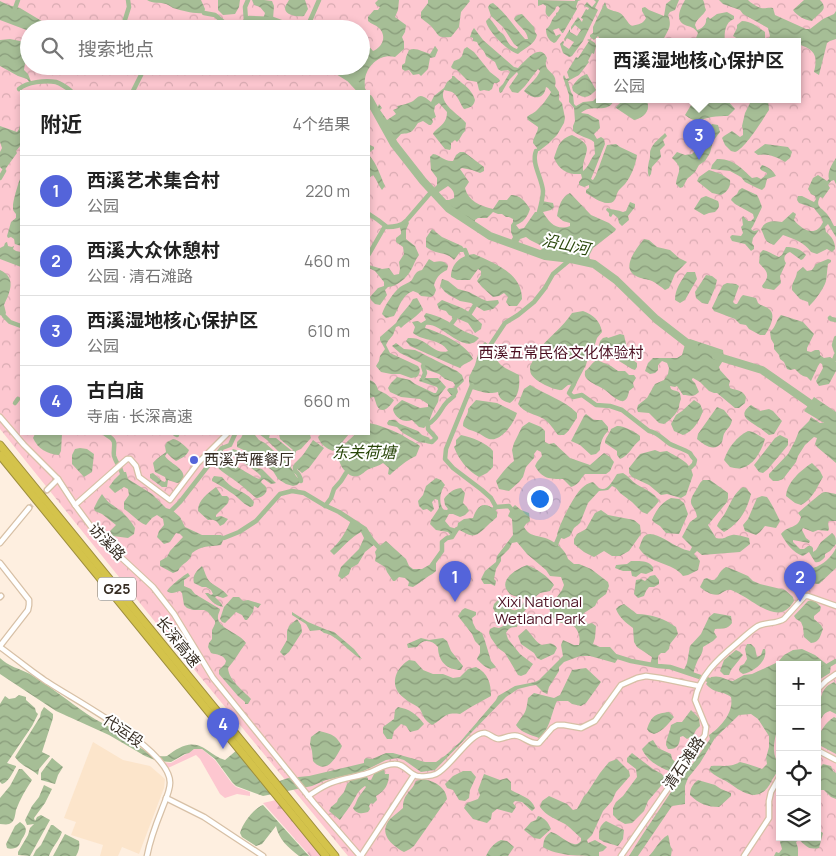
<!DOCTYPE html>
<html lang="zh">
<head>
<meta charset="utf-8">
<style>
  :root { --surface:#fff; --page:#f2f2f2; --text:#222; --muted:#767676; --line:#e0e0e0; --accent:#5464da }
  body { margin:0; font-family:Manrope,"Noto Sans SC",sans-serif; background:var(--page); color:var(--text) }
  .controls { position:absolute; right:15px; bottom:15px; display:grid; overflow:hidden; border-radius:0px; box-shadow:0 2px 8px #0003 }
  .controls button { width:45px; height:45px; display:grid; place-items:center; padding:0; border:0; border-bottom:1px solid var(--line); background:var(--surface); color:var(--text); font:25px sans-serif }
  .you { position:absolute; left:539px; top:498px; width:18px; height:18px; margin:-12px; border:4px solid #fff; border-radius:50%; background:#1a73e8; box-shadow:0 0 0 8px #1a73e833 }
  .badge { display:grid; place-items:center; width:32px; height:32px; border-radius:50%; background:var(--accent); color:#fff; font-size:16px; font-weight:700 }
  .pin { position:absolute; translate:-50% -41px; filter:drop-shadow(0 1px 2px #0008) }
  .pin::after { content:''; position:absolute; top:26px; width:18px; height:15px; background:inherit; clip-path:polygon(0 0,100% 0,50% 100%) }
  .popup { position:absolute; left:596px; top:38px; width:205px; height:65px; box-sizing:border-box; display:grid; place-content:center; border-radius:0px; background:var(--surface); filter:drop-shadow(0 1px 4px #0005); font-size:16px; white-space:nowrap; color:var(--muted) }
  .popup b { font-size:19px; color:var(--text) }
  .popup::after { content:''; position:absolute; left:50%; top:100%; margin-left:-10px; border:10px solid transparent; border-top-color:var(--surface) }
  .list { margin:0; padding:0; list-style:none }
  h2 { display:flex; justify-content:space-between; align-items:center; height:65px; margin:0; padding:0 20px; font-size:21px }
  h2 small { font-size:16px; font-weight:400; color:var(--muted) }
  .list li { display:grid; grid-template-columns:32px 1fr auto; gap:15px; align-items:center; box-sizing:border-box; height:70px; padding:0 20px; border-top:1px solid var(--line) }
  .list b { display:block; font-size:19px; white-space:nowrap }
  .list p { margin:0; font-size:16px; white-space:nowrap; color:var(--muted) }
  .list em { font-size:16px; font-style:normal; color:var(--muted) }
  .icon { flex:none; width:28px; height:28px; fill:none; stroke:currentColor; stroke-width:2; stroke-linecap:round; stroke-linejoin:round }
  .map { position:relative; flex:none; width:836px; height:856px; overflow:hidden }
  .search { position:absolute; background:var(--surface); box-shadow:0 2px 8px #0003; left:20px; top:20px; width:350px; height:55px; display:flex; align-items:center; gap:12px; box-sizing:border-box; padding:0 18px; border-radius:28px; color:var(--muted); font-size:19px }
  .panel { position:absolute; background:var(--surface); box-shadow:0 2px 8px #0003; left:20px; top:90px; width:350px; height:345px; border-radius:0px }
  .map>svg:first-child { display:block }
</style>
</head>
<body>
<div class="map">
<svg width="836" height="856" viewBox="0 0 836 856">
  <defs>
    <pattern id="forest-firs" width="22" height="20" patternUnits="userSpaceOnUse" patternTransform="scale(1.25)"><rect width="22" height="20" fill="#fdc7d0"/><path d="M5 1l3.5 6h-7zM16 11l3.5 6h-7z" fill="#d9abb2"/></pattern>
    <pattern id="park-crowns" width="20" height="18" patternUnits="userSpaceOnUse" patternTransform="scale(1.25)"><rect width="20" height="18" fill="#fdc7d0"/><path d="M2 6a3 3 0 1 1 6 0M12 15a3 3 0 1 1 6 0" fill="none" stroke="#d9abb2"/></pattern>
    <pattern id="water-waves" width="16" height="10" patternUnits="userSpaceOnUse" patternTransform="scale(1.25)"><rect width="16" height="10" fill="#a6be96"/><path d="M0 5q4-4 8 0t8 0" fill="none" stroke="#889b7a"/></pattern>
  </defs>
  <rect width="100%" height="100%" fill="#feefe0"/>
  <polygon fill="#fce5cb" points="93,742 123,760 150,766 165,779 164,788 139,854 122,847 118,856 100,856 103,845 71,835 76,822 64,818"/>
  <polygon fill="#fdc7d0" points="199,748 202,749 215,760 231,782 236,787 250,792 250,796 237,794 225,798 220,794 200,759 196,755 168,768 163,762 171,763 194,749"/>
  <polygon fill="url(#forest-firs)" points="276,800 325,856 310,856 263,803"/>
  <path fill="url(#park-crowns)" fill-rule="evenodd" d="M0 0H836V856H348L160 628 0 429ZM29 29H361V66H29ZM600 41H798V99H600ZM21 91H369V434H21ZM780 665H817V837H780Z"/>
  <g fill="url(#water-waves)">
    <path d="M147 0H201L205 9 204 13C193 14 184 11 173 8 171 7 169 5 166 4 160 2 153 4 147 0Z"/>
    <polygon points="218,0 240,0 239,7 235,14 223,15 218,10"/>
    <polygon points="252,0 264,0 272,1 274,6 273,19 263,19 265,13 260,7 254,5"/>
    <path d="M289 0H305L308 9 304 16C299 17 285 16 285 8 285 6 288 2 289 0Z"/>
    <path d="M378 0H399L398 10 395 17 406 25 405 32 402 37 404 42V49L395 57C381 53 367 65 365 79 364 84 366 86 364 91H362L350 78 331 66H361V46L367 44 373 51C383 47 387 36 379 28 376 25 371 24 368 21V17L374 10H378L380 7 377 6 375 3Z"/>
    <path d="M428 0H469L470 1 461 12 459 27 451 37C436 38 440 36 431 26 428 23 424 21 421 18V12L428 3Z"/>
    <path d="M538 0 575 1V0H581L578 1 576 7 577 9 563 33H562L559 28 553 30 556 36 560 34 561 35 556 42 554 43C548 40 546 35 546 29 552 25 550 20 556 15V13L558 12 560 8 558 6 556 7 555 10 549 17C544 14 546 10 546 6L543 4 538 6Z"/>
    <polygon points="594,0 599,0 595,8 598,10 583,41 572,56 569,57 563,53 560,44 563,41 564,42 563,45 569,49 574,42 567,38 565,41 564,39 570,29 570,32 577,36 581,30 575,25 571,30 571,27 578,17 582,22 583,19 581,18 586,9 588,10 589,8 584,6 587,2 592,7 596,2"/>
    <path d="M671 0H679L675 10 670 12 668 15C673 28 667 30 663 41H601L598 36 594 40 590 37V35L593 33V27L605 2 607 8C611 11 616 11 620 13 625 16 627 23 632 26 639 24 643 24 646 18L642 11V8L645 7 649 10 664 16 666 4Z"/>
    <path d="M685 0H703C705 3 704 6 706 10 703 16 697 18 695 25L697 30C702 29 707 24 706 19L708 17 710 19 717 14 727 12 734 16V19C725 22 724 33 725 41H698L696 38 698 33C694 27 690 27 685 25 674 20 681 7 685 0Z"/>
    <path d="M719 0H748C751 3 757 7 761 8 765 9 768 7 773 8L775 15 806 29H810L823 19 834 14 836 11V39L830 41 827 43 819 75 814 72C818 55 815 50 798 44V41C787 41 777 41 767 41L770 36 768 28 743 14 740 10 723 4Z"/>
    <path d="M804 0H820C830 10 818 13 812 21 805 20 797 16 793 10Z"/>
    <polygon points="0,1 8,5 20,8 55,29 29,29 29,31 0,20"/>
    <path d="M493 3C506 13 514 27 525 39H528C527 30 519 27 514 19 516 15 518 15 522 14L534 27 535 32 537 35C535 44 525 48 518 54 508 52 487 30 486 21L489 18C493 22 494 24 497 28 498 31 501 32 503 34 509 42 507 45 517 49L518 47 514 44 503 27 491 16 488 7 490 4Z"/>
    <path d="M742 21C751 21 758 27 765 32V38L763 41H741L733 36 737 28V25Z"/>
    <path d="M474 28 483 40 514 67 518 68C525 61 540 42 547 58 541 74 559 70 555 86L559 92V100L562 103 565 118 564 123 557 135 548 144 539 151H536L537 148 533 143C533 137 538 133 538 127L528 120 527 117C530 114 535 113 538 109 543 105 546 99 550 94L551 92 548 88 546 87C544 100 533 100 524 91 529 84 537 79 540 71L538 69 525 86 518 93 512 92 509 87 518 74 517 72 509 80 502 92 500 93 499 91V88L503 84 510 72 508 70 501 71 498 69 495 62 486 56C485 50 479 48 477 42L473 41V38L470 37 472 31Z"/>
    <path d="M10 39 20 41 28 44C30 56 25 59 24 70L28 74 32 84H31L27 79 18 76 0 66V40Z"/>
    <path d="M589 39 595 43 596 46 594 54 592 53 588 61 589 62 579 75 568 81 571 92 573 95 574 104 576 106 583 102 593 101 600 94V99H615C607 116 593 102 581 113L588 114 599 120 600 128 594 134 597 139 601 137 604 139 605 144 591 179 593 180 596 175 607 145 616 144 620 147 637 155C636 164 631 177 625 184 623 186 621 188 619 190 615 195 617 204 607 203 601 203 591 196 586 193V190L589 188V185L584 187 579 185V182L582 178 581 174C568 175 559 170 554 158 558 147 559 139 572 135 598 147 582 152 583 171 589 167 590 159 595 154L594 142C588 137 580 137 573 131V126L575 121 574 108 569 102V95L563 77 564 75 566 79 569 78 567 72 576 57 578 58 589 41 587 40Z"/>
    <path d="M435 46 438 50 435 57 430 58 428 69 421 76 419 74 413 75 409 70 405 71 402 69V65L405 63 406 57 409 50C416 47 423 52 430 54Z"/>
    <polygon points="467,47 474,52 490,72 499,79 500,81 497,83 494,83 492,89 489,91 484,90 480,91 479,90 477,82 467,80 457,70 453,69 451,67 454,61 459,59 462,56 464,49"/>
    <path d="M587 74 596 90C587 100 582 98 573 91L572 87C576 81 580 76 587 74Z"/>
    <path d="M452 76H454C459 82 467 85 471 92 473 94 474 97 475 100 474 106 470 108 464 109 460 104 458 95 452 92 450 91 447 91 444 90 438 104 459 114 466 123L465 131C461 135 461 138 457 142L455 140 451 143V148L450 150 445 149 433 134 434 132C441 125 447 123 447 112L439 103 435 106 434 111 436 117 432 119 433 122 431 125H429L423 121 418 123C412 132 412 133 401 134L393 143 376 112 379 104 382 108 380 110 387 120 396 114 393 110 398 108 397 106C400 106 412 102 413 101 417 98 419 94 424 97 427 98 428 100 431 102L434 96 444 88 447 82 452 78Z"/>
    <path d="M619 99H648C647 101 648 104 648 107 648 114 640 119 634 120L616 108V107L620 103Z"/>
    <path d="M752 99H768L769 110C763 119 745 149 735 152 734 152 732 151 731 151L725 145 722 138 724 136 732 131 740 137 743 135V130L742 126 745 113Z"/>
    <path d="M701 100C710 101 718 100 727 100L735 109 728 116C722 116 717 116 712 117 700 119 696 124 685 115L693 102Z"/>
    <polygon points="21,121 21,145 16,151 17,153 4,171 0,167 0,152 2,148 0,142 0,126 17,132 19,129"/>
    <path d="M712 124 718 125 720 132 713 141 710 153 705 161 699 165 695 172 687 179 683 187 680 188 676 184C678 170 684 169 672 158L677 152 685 155 692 154 699 147 706 130Z"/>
    <path d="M665 133 667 136 663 140 665 145 660 150 661 157 652 167 651 174 649 177C647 170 648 167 649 161 651 157 649 152 651 149 653 143 660 138 665 133Z"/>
    <path d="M765 144 788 147 792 152 790 158 785 162C777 157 767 153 758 155L754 152Z"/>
    <path d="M370 145 374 147V149L370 152 369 155C377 164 380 175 385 186L382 190C378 185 377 180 373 175L369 178V146Z"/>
    <path d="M460 152H464L484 167V171L480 173 472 170 462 168 460 169 469 182 465 188C468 201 480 206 493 209L499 200H507L511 195C520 195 525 201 530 209 528 216 524 222 516 225L519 229 524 228 535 212H539L542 201 553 203 554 207 551 210 543 212C549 223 557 231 570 226V223L563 221 557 216C559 206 561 197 570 193L591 215 609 223 616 229 615 231 593 248 589 256 591 263 571 259 545 256 536 253 542 249V246L530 240 526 237 520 239 518 243 521 248 510 242 513 237 511 232V225L513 222V219L509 217H506L502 214H498L493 212 487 218H478L475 220V227L449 209 441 201 444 200H449L454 198C455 192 452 189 448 186L439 192 437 197 430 189 434 188 437 185V178L431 170 430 157 433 154C441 155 444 162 453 161L456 155Z"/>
    <path d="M836 158V184L834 180 831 181 828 185 830 188 823 198 820 197C815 207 821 207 827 214 830 218 832 222 834 226H836V237L828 224 825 227 826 232C832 237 835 241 835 249L832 252 827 249 817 254 811 252C804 242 794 239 783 235L774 245C763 241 766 239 761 229 766 220 773 221 782 222L793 212 796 214 794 220C802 230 816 238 823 222 822 216 817 213 814 208L799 203 797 200 798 196H802L814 202 816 199 815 196 811 194 808 189 813 178 818 175 827 181 829 179C827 172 832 164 836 158Z"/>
    <path d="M717 159C733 158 741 168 752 178L757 177 761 179 767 174V173L761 170 760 168 762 165C768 167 773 170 776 176L767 179 765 187 762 190 757 188 745 182 741 177 730 171 711 169 712 165Z"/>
    <path d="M709 170 721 174 730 180C731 187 727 192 721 195L712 193 697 181 699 177Z"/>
    <path d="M21 177V246L15 244 14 239 11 237 8 238 7 236 11 222 16 218V214C13 210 13 211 13 206 13 201 19 180 21 177Z"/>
    <polygon points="742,188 757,195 759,199 762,207 753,226 751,229 753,231 759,230 753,238 752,243 754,246 754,249 751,251 745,244 732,241 730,237 732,235 741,236 743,233 741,227 743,225 742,218 743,216 748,221 751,221 754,218 753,214 735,204 731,200 732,198 737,194 739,190"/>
    <path d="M706 196 718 201C720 206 719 208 715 212L709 213 704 215 694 209 701 198Z"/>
    <path d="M630 202 635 204V207L628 216 629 220 622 226 619 223 618 218 613 214 611 217 609 216V213L606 210 607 208C613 210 618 210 623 212L626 211Z"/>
    <path d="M407 220 409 223 406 230V239L415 246 419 255C415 260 414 265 411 270 407 278 396 287 388 287L385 290 387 295 380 305 375 304 371 300 370 297 378 288 384 286V282L375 271 369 268V265L382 269 389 268 394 275 399 274 400 269 399 262 404 254 403 247 396 242V238L401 234V231L399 226 404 224Z"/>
    <path d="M432 229 442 237 462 246 465 250 463 252H460L454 260C446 251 436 255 426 247V238Z"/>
    <path d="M644 239 649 240 657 247 670 250 679 258 687 262 675 274 669 288 665 290C661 287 656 283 652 281 647 279 641 279 636 276 620 268 637 248 644 239Z"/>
    <polygon points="7,242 8,246 12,247 14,246 13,249 16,251 21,252 21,267 0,259 0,248 4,246 5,243"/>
    <path d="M786 247C794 247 801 249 806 255L803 259 801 260 790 252C784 254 783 259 786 263L780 276 781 283 774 290 763 288 762 286C763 284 765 282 766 280 770 272 763 268 759 263L760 253 763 250C769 251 773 255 779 257L782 255Z"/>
    <path d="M474 254C494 263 522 273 522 299L517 306H509L506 302 508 297 504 293 499 296 493 297 482 287 477 281 481 275V271L478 269 470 280H457L451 277C451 264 461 255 474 254Z"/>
    <path d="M429 259 434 262C440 261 444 260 448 266L447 270C440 273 436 278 434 285L436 290 434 295 431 297 421 296 418 293 413 291C401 296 400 306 394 316L386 318 382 314C385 305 393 293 400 287 403 285 408 283 411 281 415 276 414 272 422 270Z"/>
    <path d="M828 259 831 260V262L828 264C827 270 827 275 826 281 824 288 815 301 809 306L808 302 800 299 792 290C791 283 796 280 797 272L803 267 807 271 812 270 816 264Z"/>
    <path d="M0 270C17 278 10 292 4 305L6 313 4 317 0 315Z"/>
    <path d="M687 272H695L697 279 685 300 680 303 675 300C675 289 681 281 687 272Z"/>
    <polygon points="706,275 712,276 717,280 715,288 708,304 702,303 696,298 695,292"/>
    <polygon points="442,279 448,281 458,289 469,292 482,299 487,301 498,300 499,303 493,309 484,311 471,303 460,301 449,295 445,292 440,286"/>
    <path d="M727 283 736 284 739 286 733 302 735 304H737L741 297 743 295 756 298 758 303C761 306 766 306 769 309 777 315 769 329 765 335H760L749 329 746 325 740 324 735 319 714 311 712 308 721 289 723 285Z"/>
    <path d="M417 298 423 309C417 317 408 321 401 328L399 326 396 327 393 335 388 341 386 345 390 353 418 366C421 370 420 373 417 377L411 378 400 374H391L381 372 376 366 379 361 380 356 385 349 380 340V337L396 323 400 316 410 304 413 299Z"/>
    <polygon points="442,300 462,308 469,312 482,324 481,329 475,333 468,323 449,315 446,311 439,309 437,304"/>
    <path d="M583 311C593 315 600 320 602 332L597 338 593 350H590L586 365 576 384 568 385 562 390C553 390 536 382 531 374 530 372 530 368 530 366 534 360 535 353 540 348 551 335 562 328 572 313Z"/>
    <path d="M426 313C440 316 448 321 460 329 466 333 473 334 479 338 465 357 442 322 426 325L425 328C439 332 467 344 473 359 469 363 464 363 460 368L455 366 410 346 406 341 408 338C411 338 416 338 420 340 430 344 437 355 448 351 440 338 424 342 413 333L415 327 412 322 418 321 421 323 426 320 424 316Z"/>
    <path d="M781 315 803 322 814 334 807 348V351L811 352 815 350H819L820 352V355L824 358 830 357 836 362V371L829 384 819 386 817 383 816 381 823 368 822 364 820 363 818 366 811 381 807 377C801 376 799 373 795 369L790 370 787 369 784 362 780 359 779 355 774 349V344L771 339 770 332C776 327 776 320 781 315Z"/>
    <polygon points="620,334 624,335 629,357 637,363 637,367 635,370 632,369 619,361 612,358 599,346 600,341 603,338 607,337 608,338"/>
    <path d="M690 339 723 350 724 359 719 367 720 370 730 381 729 385 730 388C737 391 742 389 746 397L745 403 739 408H735L717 393H714L709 391 700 382 693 378 692 379V380L695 383 699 392C693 398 691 395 683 395L677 386 675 387 670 386 671 389C678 393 680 389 681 399 680 402 679 404 679 407 677 414 669 421 664 424L659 423 649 413 638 412 637 409 638 405 647 398 655 384 664 380 668 374 669 368 667 363 662 361 658 365V370L655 373 650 374 645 371 648 363 653 358H677L682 355 686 341Z"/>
    <path d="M485 342C497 350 492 356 501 365 506 369 513 372 519 375 520 386 519 397 510 403 503 401 499 399 498 392 487 395 481 391 471 389L469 382V377L475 365 480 347Z"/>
    <polygon points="396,343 404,349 415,350 457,371 462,375 464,381 457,388 458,392 455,397 451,395 447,390 449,388 454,388 455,385 453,382 445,379 439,374 425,369 421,363 400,353 392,346"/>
    <path d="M597 360 611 366 618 371H625L629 375H634L636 378 633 383 634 387 629 391C626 411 613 396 605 390 599 386 592 384 587 379 584 375 585 375 585 371 590 368 591 363 597 360Z"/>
    <path d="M397 377 410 380 415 384 434 393H436L438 389 437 387 419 381 420 378H438L446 387 439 396 438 402 433 411 428 424 424 428 419 427 412 420C404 423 396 419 393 410L394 407 402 400 420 408 428 407V404L420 399 401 397 390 392 388 388 391 383Z"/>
    <path d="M369 380C374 381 377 385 378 390L386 394 394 400C391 405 383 416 377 406 376 403 375 400 374 397L369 398Z"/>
    <path d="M530 385C546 395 564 400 577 413V418C572 424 570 431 564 435H558C554 430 550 423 544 419 535 414 524 413 518 404L524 389Z"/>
    <polygon points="814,397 836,412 836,463 817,447 815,444 817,438 814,437 805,445 798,456 796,462 783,479 778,481 773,481 769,477 769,474 788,454 795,441 799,431 809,421 811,417 820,423 824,423 804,411"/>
    <path d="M476 400 497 403 517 413C514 423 501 442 489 439 485 438 481 434 478 433 472 430 468 430 463 426 463 418 469 415 468 409Z"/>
    <path d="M694 400 700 404 703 411C699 421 694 431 683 435L674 431 671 424 676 415 682 411Z"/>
    <path d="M751 405 760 411 769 409 773 411 782 421 774 434 769 435C765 432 762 429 758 427 750 421 736 416 751 405Z"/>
    <path d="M717 407 724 410 732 420C731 427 727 428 724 434 723 436 723 439 722 442 715 453 704 445 697 439L698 434Z"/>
    <path d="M586 414 594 420H602L608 427V431C603 436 600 443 600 450L596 454 591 455 580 445 571 441 584 416Z"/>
    <polygon points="389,420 395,420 400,424 418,431 422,435 430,438 425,443 419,442 403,433 397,427 388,425 387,423"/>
    <path d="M529 422 541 427 545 431V442L549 444 554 443 570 458 590 465 604 453 610 457 614 462 610 471 606 474H585C580 479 579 485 571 487L563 479C550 479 542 479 535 466L537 462 542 456 541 452 537 450 534 454V458L526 467 523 477 519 482 509 491 499 489 496 481C502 474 506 467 514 461L512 450 514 443 522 427Z"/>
    <path d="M369 423C379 425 390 429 400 434 403 435 406 438 410 440 414 442 416 443 420 446L416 456C408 459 396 469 390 475L388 474 389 468 383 463C379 466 373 467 369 469 365 471 362 475 358 476 347 479 336 462 339 452 342 445 351 439 355 434H369Z"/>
    <path d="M617 426C622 425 636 432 640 436V440C632 446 629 456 620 459L617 455V451L605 443C605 437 610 434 611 429Z"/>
    <path d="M748 431 753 432 765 439C762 450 754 465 742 468 738 469 734 468 730 467L724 460C728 448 737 436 748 431Z"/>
    <path d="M35 434H62L61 451 59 455C47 454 38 449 33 438Z"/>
    <polygon points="243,434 253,434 255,435 259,440 265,443 289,464 296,476 301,481 297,485 293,486 286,484 278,479 273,471 263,464 259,460 248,452 237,447 237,442 241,438"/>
    <polygon points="259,434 270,434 269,438 276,438 292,451 293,450 280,439 279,434 309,434 310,435 311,438 301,449 296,451 295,456 290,461 279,452 267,440"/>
    <path d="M321 434H349L338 447 333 451C327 449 320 444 318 437Z"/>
    <path d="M461 435C471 437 487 443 493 451V467L487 473 479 477C467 470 459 460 454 447L456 445V440Z"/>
    <polygon points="780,435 788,439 788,445 768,469 763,473 759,472 754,465 775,438"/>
    <path d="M173 439C179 440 185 446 189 450 187 456 182 458 176 461L172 458 167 453 165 456C171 465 189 469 182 482L177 483 168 480 167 487H162L150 478V474L153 473 162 481 165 482 166 480 165 477 155 472 153 463C157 458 161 456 166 452L165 446 167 442Z"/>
    <polygon points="313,440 324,448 309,468 302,473 295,467 294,464 303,455"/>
    <polygon points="80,448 87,449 94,454 92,472 84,477 72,464 72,455 75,449"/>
    <path d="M233 449 240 451 244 456 257 468 262 469 276 483 271 484 264 479 262 480 261 482C262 484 265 485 266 487 269 493 261 498 256 498 250 493 244 487 237 482 231 477 223 473 217 467L218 463C219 462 220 461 221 461 230 459 250 477 260 479L261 476C252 467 240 462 231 453V451Z"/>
    <path d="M655 450 660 452 667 451C678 458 690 461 693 475L686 495 681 498 667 494 661 495 649 485 632 477 629 473V468L640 454Z"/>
    <path d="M812 463 820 471 823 477C817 487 812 500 801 505L795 503 786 496C787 482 801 470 812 463Z"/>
    <path d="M122 472H126L128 479 152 494 166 508 172 510 180 517 185 527 202 535H221L224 538 221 545C209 547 202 545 192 553 190 563 182 562 178 571L173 573 160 566V561L167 557 170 551 183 537 180 534 176 533 170 542 164 544 157 537 159 531 164 525 163 519 157 515 152 518 146 525C138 522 132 514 124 509V502L129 495 128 489 124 487 115 493 109 487 114 480Z"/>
    <path d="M623 473C628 476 632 481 636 484 644 489 654 492 659 501L655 506 647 514 642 512 632 502 620 493 616 488 612 486 608 490 599 491 588 503 580 523 574 528 570 536 564 539 561 538 557 535C559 525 574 495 582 488 585 485 588 483 593 482 595 484 597 486 599 488 607 493 613 480 617 474Z"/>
    <path d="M214 476 222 477C226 482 231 487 238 490 244 493 250 496 254 502L253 506 250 507C241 503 238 496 230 492 225 488 219 485 212 481V479Z"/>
    <path d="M436 478 441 480 445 485C440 491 438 504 444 510H447L448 509 445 505 444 499C448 493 453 489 461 488L465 493 463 503 467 507 469 511 465 515 460 517 453 514H449L445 521 450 527 457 529 458 523 464 519 473 518C478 503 486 501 497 512V517C494 520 491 522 487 526 475 538 473 538 458 529L452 537 448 532 436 530 430 524 431 520 439 508 438 500 435 499 432 502 434 509 431 512 427 509 423 510 419 506 418 501 423 495 426 486Z"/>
    <path d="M703 480H710L728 493V498L727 502 708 525 716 538C726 540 725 536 732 535 737 534 744 537 749 538L750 544 740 552 702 555 697 551 694 554 700 561 698 570 688 575 683 576C673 562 648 564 639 548 641 544 642 537 646 535 654 530 671 544 679 547 682 549 686 550 690 551L692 547 682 537 690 522 697 517C695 503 685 507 696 490 699 486 699 483 703 480Z"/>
    <path d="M216 487 222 496H227L229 498 228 503 216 515V517L221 516 228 519 224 524 220 526C217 521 215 519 208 520L198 511C198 500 207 494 216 487Z"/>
    <path d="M743 487 746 488 751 494C747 510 739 524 724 532L720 529 717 526C719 521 721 519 724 515 730 505 733 494 743 487Z"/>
    <path d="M826 492 836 494V521H829L828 523 829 529 828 531 818 530 813 532 803 528 802 530 806 538 810 541 809 543 793 540V542L800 549H804L808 546H811L813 548V552L816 550 821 542 832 533C836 536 836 539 836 544L830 551 825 554V557C822 560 820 563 815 562L809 552 803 556C793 553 786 543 781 534 788 525 798 529 801 517L798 513C800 511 820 494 822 493 823 492 825 492 826 492Z"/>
    <path d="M102 494C109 504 109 502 118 509 125 514 131 521 135 528L134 534 128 538 113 536 110 531 116 525 102 514 95 511 94 508 98 500Z"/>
    <path d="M762 496 767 497C772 504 776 513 780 521L776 528 765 526 760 532 756 535 745 531 743 525 748 519 757 498Z"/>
    <path d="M671 498 679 499 684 503 688 514 679 534 666 533 660 526 655 523 652 520C656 510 662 502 671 498Z"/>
    <path d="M515 505 521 510 529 513 530 521 526 524 524 527C529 535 533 535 541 537 552 539 565 548 568 559L574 564H579L591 569 608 582 609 586 606 594 598 600 595 606 584 613 582 617 588 624 592 623 596 626 595 638 593 644 600 647H610L619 657 615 663 590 656H580L564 662 559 667V671L549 687 547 694 543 692 536 685 530 686 518 689 506 697 435 770 421 772 404 760 397 758 386 760 370 768 361 772 326 780 312 786 263 796 236 786 232 782 215 759 202 749H194L189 753 185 754 171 762 157 761 145 756 109 735 56 711 0 674V658C8 666 20 669 30 674 50 686 68 701 87 714 98 722 112 727 123 735 135 743 151 759 167 756 180 746 192 739 207 750 213 754 218 758 225 760L237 750 277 782 288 778 309 776 364 763V760L366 758 372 759 386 753H393L425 762H436L446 755 460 742 496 700 498 696 515 686 535 682 539 680 563 656 561 645 563 640 574 645H579C581 637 578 627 570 624 567 623 564 623 562 623 554 621 551 615 549 608L562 590 564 585 561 577 550 576 546 570 527 554 517 542 512 543 509 549 501 557V561L496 569 494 579 496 581 495 586 491 584H484L481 579 485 571 496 562 497 556 513 535 512 519 508 516 511 509Z"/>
    <polygon points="601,510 608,515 634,520 640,525 641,534 629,551 620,556 612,556 604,551 594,557 584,552 574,544 574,539 577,534 586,529 595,513"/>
    <path d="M351 520 365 529 375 544 365 552 358 564 351 568 349 574 342 579 338 576 341 567 359 549 364 538 361 532C351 537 342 548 334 555L330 551C340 542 346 532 351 520Z"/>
    <path d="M386 541 406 559 409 566 413 569H422L436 561V571C433 574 430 575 426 578 422 581 418 584 413 587L408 586 409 582 405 578 399 577 395 581H393L387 572 385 567 375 561 376 556 375 552 378 547Z"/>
    <path d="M836 548V568L819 584C812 584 806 580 803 573 808 565 811 570 818 566 826 562 832 556 836 548Z"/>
    <path d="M631 561C640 561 648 560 653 567V571L646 574 641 573 636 577 632 576 631 571H623L615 568 616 565 627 564Z"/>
    <path d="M527 565C537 569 548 576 554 585L550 591 540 593 529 602 527 608 519 618 517 627C511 627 509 628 506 633L508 639 520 654 533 664 526 674 521 676 518 675 505 653 498 648 491 638 489 633 490 629 494 627 499 628 503 626V621L495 612 493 608 494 604 498 600 501 601C503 606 505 605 510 608 511 609 512 610 513 610 519 612 523 604 525 600 521 596 515 597 510 594 496 581 516 569 527 565Z"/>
    <path d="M202 566C205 571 206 578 210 582 216 587 223 589 228 596L223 598 217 596 215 597 221 603 223 607C215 606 209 599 205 593H208L211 595 213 594 211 590 206 587H202L194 583C192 576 196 571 202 566Z"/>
    <path d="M726 567 732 569 748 576 753 581 760 584 785 590 793 597 794 601C792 604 789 608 786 610 773 619 753 601 741 595 738 593 734 591 731 590 726 589 724 592 720 594 714 597 704 591 700 587L704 579 707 578C719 585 716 572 726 567Z"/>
    <path d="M188 573 190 576 184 580V586L191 589 195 594 220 609C220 611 218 614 218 616 216 628 240 633 246 643 239 652 235 660 228 668 229 681 243 690 251 699L248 704H245V702L238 696 219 674V670L225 664 226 661C223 654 217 655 211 653L208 647 209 643 212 639V630L215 624V621L208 612 204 610H193L187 608 184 605 182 593 180 591C175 592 172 595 167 591 169 587 184 575 188 573Z"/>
    <polygon points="655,575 659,580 659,584 654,587 649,587 646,591 644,596 638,598 634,594 636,580 641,579 645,581 650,576"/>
    <polygon points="233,597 239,597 243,601 248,600 261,604 258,608 254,606 253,612 247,620 245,620 242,615 236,612 225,623 222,622 220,619 224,607"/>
    <path d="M812 600 816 602 821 607 820 611 814 616V619L821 625 823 629C820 636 820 642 811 643L804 637 803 627 801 622 796 619 794 616 808 601Z"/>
    <path d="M624 604 637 614C651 614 665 619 676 627L678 634 670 644 669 649 665 653H661L658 656V664L656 666 650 665 652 657 637 647 634 642 633 628C626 623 619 617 616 609L619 606Z"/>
    <path d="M465 608 476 612V615L472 618 473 623 476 629 482 633 485 641 491 661 496 667C488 672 483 665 477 659L480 653V646L475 641 472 634 458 616 462 610Z"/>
    <path d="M292 612 308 622 327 630 334 632 354 649 362 659C349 653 336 634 324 633L320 630 310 631 306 624 292 615Z"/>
    <path d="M714 613 731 616 732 623C727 630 723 628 715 629L714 632 717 637 713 641 703 647C703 654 699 657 697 662 695 666 694 671 693 675L683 672 687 663 690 646 701 634 709 617Z"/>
    <polygon points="297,619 301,625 302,632 289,652 284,656 280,652 287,640 287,631 289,626"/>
    <path d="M526 629C532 634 535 642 542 645 549 644 552 641 557 648L554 654 541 660 537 658 534 653 521 644 518 636Z"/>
    <path d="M421 638 429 640 443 638 447 641 451 651 463 666 461 670C447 670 438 661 438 647 432 640 423 638 417 647L408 648 407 644Z"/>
    <path d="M747 644H751L755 648 757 657 761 655 763 649H765C768 661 754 672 743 674L740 672 739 670 740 666 744 664 747 659 745 649Z"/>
    <path d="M802 649 815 655 829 666 831 664 830 673 817 681V665H780V717C779 728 773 739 774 751 774 757 779 763 777 770 777 773 774 777 772 780 762 802 747 796 732 785 724 779 715 777 709 770L711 766C723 765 729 768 740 762 748 764 755 766 762 769L767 764 766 758 769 747V736L758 719 751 714 739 715 715 738 700 763 688 778 685 786V804L672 806 638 856H629L643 834 679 780 689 769 708 742 710 739 709 735C721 727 734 712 731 697 722 690 716 695 706 684L711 677C721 675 723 679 733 681L744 675 752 674 778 662 784 655 793 650Z"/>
    <polygon points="736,650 740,652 743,655 731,670 729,675 724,675 720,671 724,660"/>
    <path d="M409 660 415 661 423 670 433 674H443L453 678 460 677 468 669 476 667C488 673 491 683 491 696L471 707 460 714C443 712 446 718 432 725 430 723 427 722 426 720 422 716 422 710 418 707 414 704 408 702 404 698 389 687 394 669 409 660Z"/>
    <path d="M586 668 601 682 586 703 581 706 572 704 568 701H557C551 713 551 728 539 738 531 735 520 732 516 725 525 712 526 714 528 698L534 693 554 698 560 695 572 670Z"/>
    <path d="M834 682 836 684V714L830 711C822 713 821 720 817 727V703H819C823 692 823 687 834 682Z"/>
    <path d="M19 695 26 697V700L35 708 36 712 38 714 32 726 7 763 16 766V767C12 773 9 782 2 784L0 782V704L5 696 9 699 15 698Z"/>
    <path d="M44 707 53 714V718L42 752 50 756 39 769 38 775C30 768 21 766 15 757L40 717 41 712Z"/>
    <path d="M398 707C409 709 417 714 424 724L418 730 410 732 406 726 401 724 394 731 392 739H387L383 733V727L394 719 395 710Z"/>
    <path d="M691 710 699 718 700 726 696 730 693 736 687 739 683 736 680 737C680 744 677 750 668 749L666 745C666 739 670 732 671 725L677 722H682Z"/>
    <path d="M669 712 674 717C669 723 663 731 654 734L649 732 647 729C652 715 655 714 669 712Z"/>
    <path d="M834 717 836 718V754L821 746 817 743C818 733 826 722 834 717Z"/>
    <path d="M319 731C331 734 335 734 342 746 336 758 326 776 313 761L312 751 310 744 311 737Z"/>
    <path d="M653 740 658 748 671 754 672 759 679 765 678 768 674 772C662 770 646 760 642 749L649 742Z"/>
    <polygon points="632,753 653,769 662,774 666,780 648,801 644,811 632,823 625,824 618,820 613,815 613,808 616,802 623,796 637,777 636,769 627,762 627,758"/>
    <polygon points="52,758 63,767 58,775 55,784 41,780 41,773"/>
    <path d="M617 759 629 771 630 776 616 792 612 801 603 811 592 835 587 840 588 843 595 840 607 847 603 851 599 852V856C581 856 557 856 543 847 544 839 545 836 551 832 559 834 567 843 574 844 577 845 579 843 581 841V838C576 834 570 827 565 824 556 819 546 816 540 807L542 801 549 796 567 804 573 810 577 809 584 796 587 793 600 773 609 762Z"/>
    <polygon points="823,764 831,766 833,771 836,773 836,799 831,797 824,790 820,790 817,793 817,770"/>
    <path d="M19 769H22L32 780C26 789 20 799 16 810 15 815 15 822 9 824 6 825 3 824 0 824V798L10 786Z"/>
    <path d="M384 769 385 774H389C389 784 385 791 376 796L377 800 373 804 371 803 369 806 370 809 368 812C362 814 356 814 353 808L355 805 358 798 366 787 365 786C356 792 356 798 350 806 347 811 343 815 340 820L329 811 331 807 337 802 338 799 344 792 347 784 352 779 365 776 368 778V780H371L375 772Z"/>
    <polygon points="463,771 471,771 476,777 470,790 469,798 465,801 459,800 453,790 447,788 445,784 453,776"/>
    <path d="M484 774 500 780 507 778 511 782V790C521 796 531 797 535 808L532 811 522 802 515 801 513 803 516 807 512 813 497 809 492 813 491 819 487 823 473 819 464 808 467 803 478 799 480 795 478 790Z"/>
    <path d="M423 779C434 781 446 787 447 799L414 846 410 849 404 852C391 845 378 833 390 819 394 815 399 812 403 808 403 793 411 793 416 781Z"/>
    <path d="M698 780 715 785 721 789 731 793V796L719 807C708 807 699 804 690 795 690 788 693 784 698 780Z"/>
    <polygon points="44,785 52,789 45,803 34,818 35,821 34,823 37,817 41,815 50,820 30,856 18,855 18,852 28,835 30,828 34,824 27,825 25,820 32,806 39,797"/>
    <path d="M263 805 309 856H299C288 847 279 840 276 826L262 844 256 846 242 837 240 833C243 823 253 809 263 805Z"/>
    <path d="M538 816C545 818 548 822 551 829L540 839 534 838 524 830 531 822 536 820Z"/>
    <path d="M606 821 624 830 623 839 618 846 604 842 599 839C599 830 599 826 606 821Z"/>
    <path d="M20 822C28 827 27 832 22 839 20 843 19 847 15 848 12 849 9 849 7 848L6 844 15 826Z"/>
    <path d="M51 825H53L62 832C59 841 52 847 49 856H33L36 850 41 845Z"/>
    <path d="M817 829 823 833 819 848C807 850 807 846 799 840L796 842 798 848V856H774L776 852 779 853 782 849 780 842 781 837H817Z"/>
    <path d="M65 834 79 841C80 846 79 851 76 856H53Z"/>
    <path d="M668 835C670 840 669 845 672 849L671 856H649C656 849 659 840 668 835Z"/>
    <path d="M501 840 507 841 514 847 508 856H486C489 849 494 843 501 840Z"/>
  </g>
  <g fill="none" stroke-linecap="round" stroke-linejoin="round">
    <g stroke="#a6be96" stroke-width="4.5">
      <polyline points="14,11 18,0"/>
      <polyline points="204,13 215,15 228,26 240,25 249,18 273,19 301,29 309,23 319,0"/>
      <polyline points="246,21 245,7 248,0"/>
      <polyline points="122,29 129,7 128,0"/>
      <path d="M19 89C27 82 45 80 56 82 62 84 66 87 71 91"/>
      <polyline points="133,91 141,75 144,66"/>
      <path d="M536 151C531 163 542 178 543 191 543 198 541 205 539 212"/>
      <polyline points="0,178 4,171"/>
      <path d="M369 214 378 220 387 227C395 227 401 226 407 220L432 191"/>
      <polyline points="465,250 467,255"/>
      <polyline points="369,254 385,226"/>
      <polyline points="470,313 475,305"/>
      <polyline points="4,316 10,322 21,326"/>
      <polyline points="830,318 831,319 836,320"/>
      <polyline points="452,323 455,319 454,317"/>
      <polyline points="836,338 834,345 836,351"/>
      <polyline points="488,351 491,344 505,323 518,315 534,302 545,288 553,274 571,259"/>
      <polyline points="834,360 836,355"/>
      <polyline points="423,366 425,373 423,378"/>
      <path d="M574 384 569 393 573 397 582 395 596 405 610 406 622 410 649 431C657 432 663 439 670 444 676 447 684 449 690 453 691 455 693 458 695 460L694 464 690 468"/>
      <polyline points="472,385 446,449 445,459 453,468 482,490 491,498 496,507"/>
      <polyline points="15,403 18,399"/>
      <path d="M105 434C108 436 113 438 114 442 115 447 113 451 114 456 116 463 121 468 123 476"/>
      <polyline points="175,434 177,435"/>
      <path d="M427 441 432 442 436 438 428 429V424C439 418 440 409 447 402 449 400 452 398 454 396"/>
      <path d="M295 467V471C299 473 300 476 301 481"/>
      <polyline points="325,506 331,498 334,489 341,481 346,473"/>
      <polyline points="491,512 496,507 509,506 515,514"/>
      <polyline points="168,514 180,502 222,448 230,445 235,434"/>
      <polyline points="219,538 224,538 239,532 256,521 280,494 292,491 304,493 324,505 339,512 365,529 372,540 381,550"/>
      <polyline points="556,544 559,537"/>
      <polyline points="432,565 442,551 442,542 447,538 452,537 457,529 462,527"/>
      <polyline points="615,656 631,661 658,666 670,667 709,680"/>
      <polyline points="817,672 836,661"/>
    </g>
    <g stroke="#a6be96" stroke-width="8">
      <polyline points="331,66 350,78 362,91"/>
      <polyline points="369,99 394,144 423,181 449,209 490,236 545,256 571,259 594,264 616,280 656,319 687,343 694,346"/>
      <polyline points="716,356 762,370 818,409"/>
    </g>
    <polyline stroke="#d6c8ba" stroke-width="4.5" stroke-dasharray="4.5 2" stroke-linecap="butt" points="29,508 47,490"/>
    <defs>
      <g id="minor">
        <polyline points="0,417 24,445 58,479 75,505 98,536 153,587 174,614 213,678 314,803 360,856"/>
        <polyline points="47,490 58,479"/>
        <polyline points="75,505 127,459 130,459 136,466 139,477 170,500 198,463 227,434"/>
        <polyline points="0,543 29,508"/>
        <polyline points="0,563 29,600 29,605 28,610 0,646"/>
        <polyline points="0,597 1,596"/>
        <path d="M0 647C14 657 28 669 43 679 70 698 171 749 170 783 170 791 165 801 162 809 156 824 150 840 147 856"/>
        <polyline points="817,690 826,681 836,674"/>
        <polyline points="817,750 836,760"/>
        <path d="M308 796C316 791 323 786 331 783 343 778 356 777 368 773 377 770 384 764 394 764 404 763 409 774 417 776 422 777 431 776 436 774 450 768 471 731 485 733 490 734 494 739 499 739 506 738 512 734 518 736 525 738 531 745 539 743L552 728 557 725H564L581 728 595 721 621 685 637 678 646 676 660 678 699 686"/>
        <polyline points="166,798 204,817 263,856"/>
        <polyline points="361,856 414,775"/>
        <path d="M621 856 705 735 706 727 695 700C699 676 718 659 736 644 743 638 750 631 758 626 766 622 777 624 784 619L805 596H808L836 606"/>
        <polyline points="744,856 769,818 769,801 771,792 780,776"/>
      </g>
      <g id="highway">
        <polyline points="0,445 335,856"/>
        <polyline points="0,455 326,856"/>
      </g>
    </defs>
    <use href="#minor" stroke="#d7c0a6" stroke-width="7"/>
    <use href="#highway" stroke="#9d8e3d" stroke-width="9"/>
    <use href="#minor" stroke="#fff" stroke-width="4.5"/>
    <use href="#highway" stroke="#d4c34b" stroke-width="7"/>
  </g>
  <circle fill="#5464da" stroke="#fff" stroke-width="2" cx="194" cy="460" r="5"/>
  <g text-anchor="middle" stroke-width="4" stroke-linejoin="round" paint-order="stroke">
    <rect fill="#fff" stroke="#726c65" stroke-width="1" x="98" y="577.5" width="38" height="23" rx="4"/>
    <g font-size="14" font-weight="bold" fill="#362d23">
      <text x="117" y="594">G25</text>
    </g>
    <g font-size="15" fill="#4c0f21" stroke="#fff">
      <text x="561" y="358">西溪五常民俗文化体验村</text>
      <text x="540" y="607">Xixi National<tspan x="540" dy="17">Wetland Park</tspan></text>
    </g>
    <g font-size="15" fill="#362d23" stroke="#fff" text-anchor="start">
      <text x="204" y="465">西溪芦雁餐厅</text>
    </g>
    <g font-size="15" fill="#362d23" stroke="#fff">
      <text transform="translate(107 542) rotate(46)" y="5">访溪路</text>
      <text transform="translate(178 642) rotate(51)" y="5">长深高速</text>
      <text transform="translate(123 731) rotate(35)" y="5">代运段</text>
      <text transform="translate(684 763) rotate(-56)" y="5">清石滩路</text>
    </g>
    <g font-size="16" font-style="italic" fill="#29470a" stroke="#fff">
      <text transform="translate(566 244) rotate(12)" y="6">沿山河</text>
      <text x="364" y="458">东关荷塘</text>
    </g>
  </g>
</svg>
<div class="controls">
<button>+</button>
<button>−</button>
<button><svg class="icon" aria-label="locate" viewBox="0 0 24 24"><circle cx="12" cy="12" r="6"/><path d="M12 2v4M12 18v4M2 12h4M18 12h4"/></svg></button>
<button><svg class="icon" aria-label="layers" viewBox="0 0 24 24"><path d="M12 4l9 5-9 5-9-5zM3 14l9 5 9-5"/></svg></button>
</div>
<div class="you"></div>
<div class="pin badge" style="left:455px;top:602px">1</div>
<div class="pin badge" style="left:800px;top:602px">2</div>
<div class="pin badge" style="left:699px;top:160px">3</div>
<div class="popup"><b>西溪湿地核心保护区</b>公园</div>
<div class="pin badge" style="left:223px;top:749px">4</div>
<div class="search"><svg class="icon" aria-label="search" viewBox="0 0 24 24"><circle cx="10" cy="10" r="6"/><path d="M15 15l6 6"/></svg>搜索地点</div>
<section class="panel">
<h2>附近<small>4个结果</small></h2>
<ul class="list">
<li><span class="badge">1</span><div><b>西溪艺术集合村</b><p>公园</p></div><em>220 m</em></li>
<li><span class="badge">2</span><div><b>西溪大众休憩村</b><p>公园 · 清石滩路</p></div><em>460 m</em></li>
<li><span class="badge">3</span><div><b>西溪湿地核心保护区</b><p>公园</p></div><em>610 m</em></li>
<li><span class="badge">4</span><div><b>古白庙</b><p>寺庙 · 长深高速</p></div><em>660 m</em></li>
</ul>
</section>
</div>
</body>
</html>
